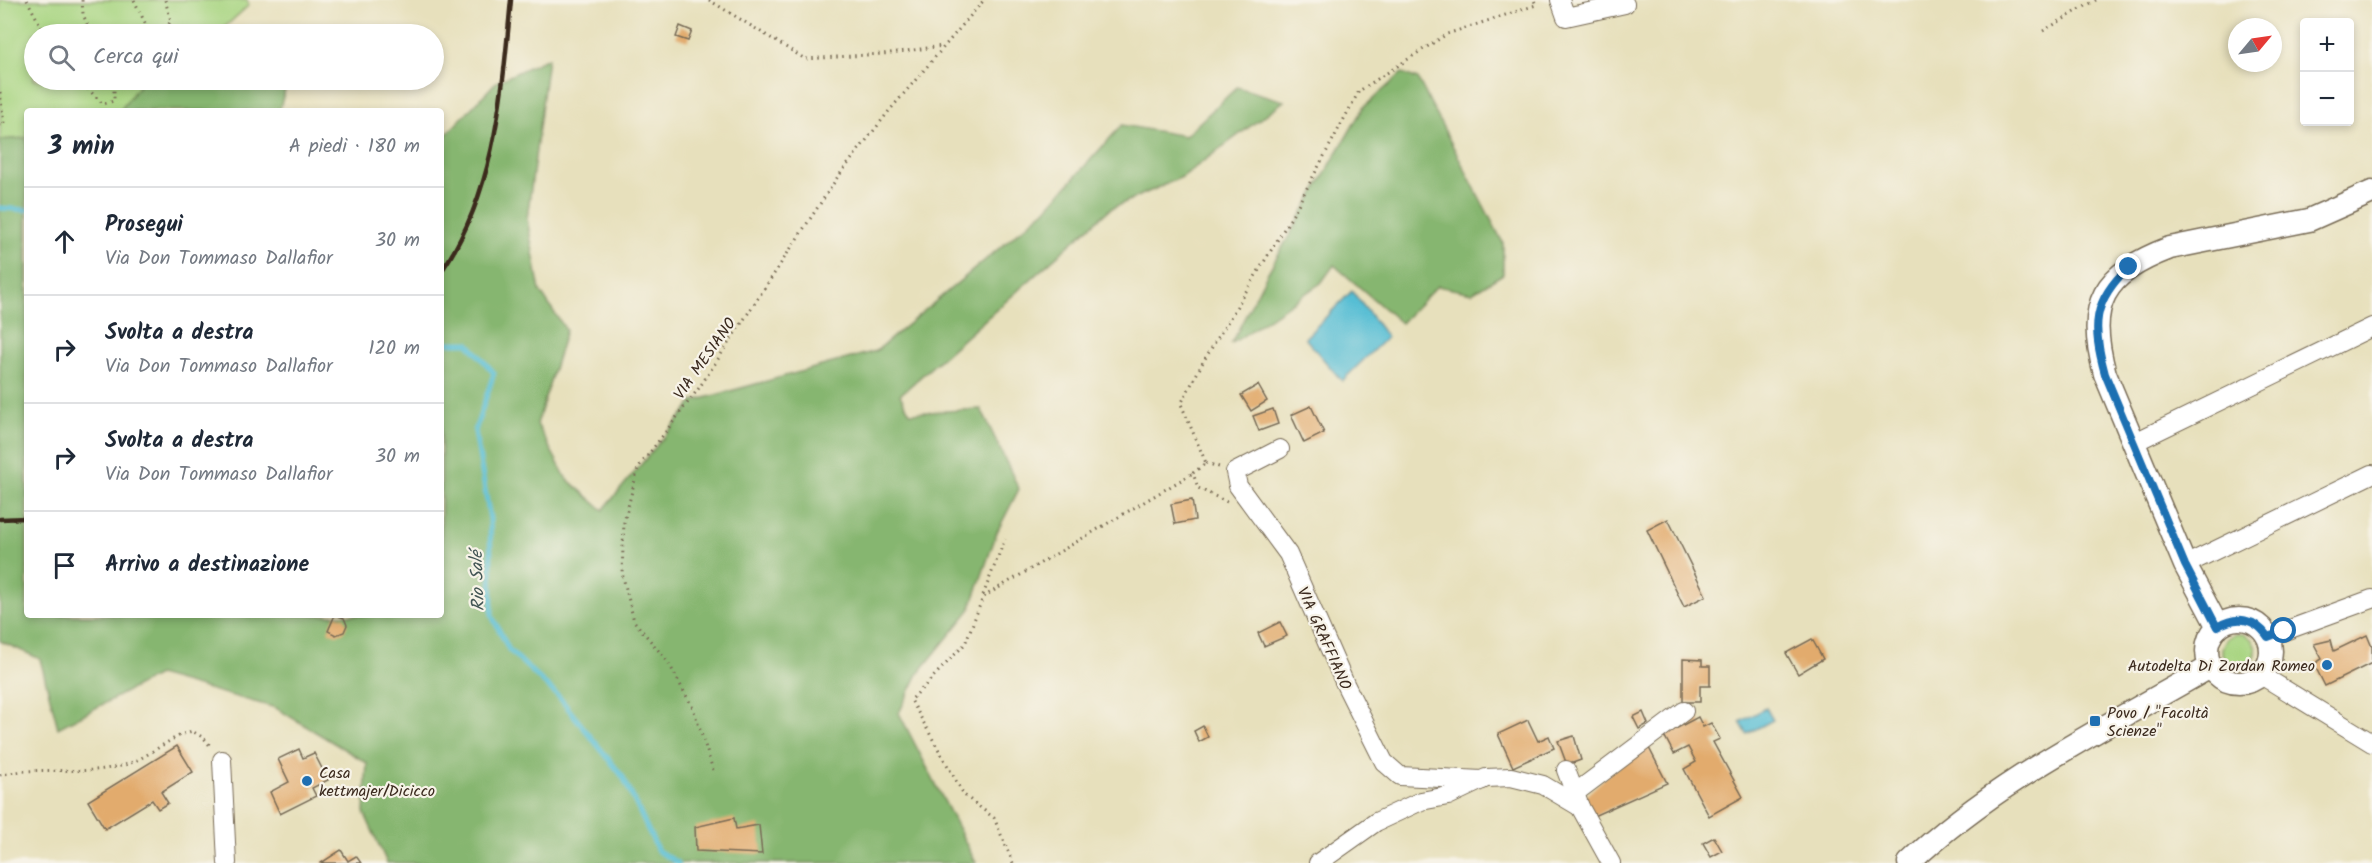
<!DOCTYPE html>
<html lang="it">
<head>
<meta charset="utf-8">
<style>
  :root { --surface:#fff; --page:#f2f2f3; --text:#1f2937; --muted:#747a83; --line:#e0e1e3 }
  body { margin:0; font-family:Kalam,sans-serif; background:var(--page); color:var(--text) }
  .controls { position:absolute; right:18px; top:18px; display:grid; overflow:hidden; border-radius:6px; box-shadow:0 3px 9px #0003 }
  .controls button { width:54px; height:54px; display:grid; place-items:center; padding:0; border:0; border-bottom:2px solid var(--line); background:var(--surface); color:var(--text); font:30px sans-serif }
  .compass { position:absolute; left:2228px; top:18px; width:54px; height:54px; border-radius:50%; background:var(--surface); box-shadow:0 3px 9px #0003; rotate:61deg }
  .stop { position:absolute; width:18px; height:18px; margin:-14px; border:4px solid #1f6fb2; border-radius:50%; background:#fff }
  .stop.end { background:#1f6fb2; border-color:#fff; box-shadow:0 2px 6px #0008 }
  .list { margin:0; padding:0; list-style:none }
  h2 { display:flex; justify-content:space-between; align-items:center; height:78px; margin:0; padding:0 24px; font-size:26px }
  h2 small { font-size:20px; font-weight:400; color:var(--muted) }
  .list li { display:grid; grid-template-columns:39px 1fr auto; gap:18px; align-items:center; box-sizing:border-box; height:108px; padding:0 24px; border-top:2px solid var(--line) }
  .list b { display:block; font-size:22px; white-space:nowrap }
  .list p { margin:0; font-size:20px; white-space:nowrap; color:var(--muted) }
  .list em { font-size:20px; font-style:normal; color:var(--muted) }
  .icon { flex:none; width:33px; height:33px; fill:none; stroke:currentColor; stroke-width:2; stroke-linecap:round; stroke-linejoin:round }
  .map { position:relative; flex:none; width:2372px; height:863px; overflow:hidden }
  .search { position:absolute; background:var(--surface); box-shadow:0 3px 9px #0003; left:24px; top:24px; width:420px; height:66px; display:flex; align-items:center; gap:15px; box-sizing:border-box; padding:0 21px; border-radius:33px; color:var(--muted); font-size:22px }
  .panel { position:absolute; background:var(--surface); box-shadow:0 3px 9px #0003; left:24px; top:108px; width:420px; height:510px; border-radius:6px }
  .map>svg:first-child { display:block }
</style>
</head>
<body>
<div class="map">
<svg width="2372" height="863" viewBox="0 0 2372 863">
  <rect width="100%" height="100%" fill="#f7f3e8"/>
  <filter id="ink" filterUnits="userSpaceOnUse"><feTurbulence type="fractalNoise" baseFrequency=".0167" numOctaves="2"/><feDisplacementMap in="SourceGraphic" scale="12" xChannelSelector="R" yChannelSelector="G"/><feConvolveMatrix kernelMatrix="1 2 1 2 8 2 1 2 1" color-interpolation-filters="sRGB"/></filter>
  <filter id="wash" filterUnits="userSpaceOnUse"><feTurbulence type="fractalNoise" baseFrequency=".008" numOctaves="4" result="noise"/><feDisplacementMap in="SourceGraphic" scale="24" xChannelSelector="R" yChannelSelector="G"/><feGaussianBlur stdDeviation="1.35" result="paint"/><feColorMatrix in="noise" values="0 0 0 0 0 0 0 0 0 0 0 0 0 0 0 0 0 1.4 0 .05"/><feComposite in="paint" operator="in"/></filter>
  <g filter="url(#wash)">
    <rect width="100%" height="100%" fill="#e7e0bc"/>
    <g fill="#a9d582" stroke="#728050" stroke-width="1.5">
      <polygon points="0,0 247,0 249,5 217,34 34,34 34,80 143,80 120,111 27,111 27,138 0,140"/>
      <circle cx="2239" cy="651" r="17"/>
    </g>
    <g fill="#86b670" stroke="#607047" stroke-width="1.5">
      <polygon points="548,58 527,219 540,291 566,330 537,424 566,478 603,510 694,401 876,351 1045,210 1122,125 1185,136 1237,87 1284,101 1182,177 1110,209 900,395 910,413 981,409 1019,489 997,532 970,610 918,674 899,713 976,863 387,863 364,812 367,763 276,708 158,675 58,728 40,659 0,641 0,140 27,138 27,615 441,615 441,140 496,82"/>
      <polygon points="1402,73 1418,79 1503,243 1503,274 1472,293 1437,286 1401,323 1334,265 1321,283 1231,344 1267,274 1363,108"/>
      <polygon points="143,80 262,80 287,83 279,111 120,111"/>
    </g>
    <g fill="#56bed4" stroke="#487479" stroke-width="1.5">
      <polygon points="1352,291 1387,337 1342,381 1305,338"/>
      <polygon points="1766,708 1773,720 1747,734 1740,722"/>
    </g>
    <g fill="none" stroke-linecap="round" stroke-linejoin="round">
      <g stroke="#56bed4" stroke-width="5">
        <polyline points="0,208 27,210"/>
        <polyline points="441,343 468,343 494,373 475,431 490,519 492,616 509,650 559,697 623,777 658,851 678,863"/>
      </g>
    </g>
    <g id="blocks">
      <g fill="#e2ab6d">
        <polygon points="680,26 692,31 688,41 676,37"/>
        <polygon points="1258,385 1267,401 1251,411 1241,395"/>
        <polygon points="1311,406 1324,433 1304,443 1291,415"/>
        <polygon points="1273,409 1278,424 1259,431 1253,416"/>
        <polygon points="1192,500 1195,520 1175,524 1171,504"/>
        <polygon points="1668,519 1706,596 1684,607 1647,530"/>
        <polygon points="335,615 344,618 347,625 344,632 336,635 328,631"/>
        <polygon points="1280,622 1287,636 1264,646 1258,633"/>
        <polygon points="2367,635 2372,647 2372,663 2325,686 2314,664 2322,659 2314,644 2331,640 2334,651"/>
        <polygon points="1812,639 1823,659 1798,674 1786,653"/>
        <polygon points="1683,659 1702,660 1702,666 1710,666 1710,686 1700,686 1700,702 1683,702"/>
        <polygon points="1643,712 1648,724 1639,729 1633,717"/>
        <polygon points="1698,717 1703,727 1711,723 1720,739 1713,742 1743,797 1709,816 1684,769 1696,762 1688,747 1674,754 1664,735"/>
        <polygon points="1528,720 1538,741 1549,736 1554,748 1513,767 1498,734"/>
        <polygon points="1203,726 1208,737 1199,742 1194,731"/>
        <polygon points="1574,736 1581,760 1567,765 1558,741"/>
        <polygon points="177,746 193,772 161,792 168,803 158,809 152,800 105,829 88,801"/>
        <polygon points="1648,746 1667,783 1589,818 1580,801 1610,773"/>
        <polygon points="299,749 303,758 314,753 328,780 312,788 316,796 280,814 270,792 289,782 278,759"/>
        <polygon points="734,818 736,829 759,825 762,854 696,851 695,827"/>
        <polygon points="1714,837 1722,851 1711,857 1703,843"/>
        <polygon points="341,850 348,861 356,856 361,863 321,863"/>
      </g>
    </g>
  </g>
  <g filter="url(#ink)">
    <use href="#blocks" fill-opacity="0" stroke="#776a55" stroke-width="1.5"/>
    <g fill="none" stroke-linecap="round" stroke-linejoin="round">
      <defs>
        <g id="minor">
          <polyline points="1560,0 1566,17 1625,4"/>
          <polyline points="2133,443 2372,327"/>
          <polyline points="1280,449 1235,472 1238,486 1288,554 1346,686 1384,762 1400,776 1482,780"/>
          <polyline points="2185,565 2372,474"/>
          <polyline points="2268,637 2372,599"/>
          <polyline points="2261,675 2372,743"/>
          <polyline points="222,760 227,863"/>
          <polyline points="1566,770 1580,807 1611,863"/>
          <polyline points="1575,793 1684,711"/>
          <polyline points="1318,863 1376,822 1421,801 1448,796 1486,778 1511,777 1543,785 1580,807"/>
        </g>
        <g id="major">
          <circle cx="2239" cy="651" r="32"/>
          <path d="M2218 627 2185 565 2105 374C2086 303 2102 274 2170 248L2309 220 2372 192"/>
          <path d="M1909 863C1996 780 2107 727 2210 667"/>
        </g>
      </defs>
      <use href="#minor" stroke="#776a55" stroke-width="20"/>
      <use href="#major" stroke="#776a55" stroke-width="25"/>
      <g stroke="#776a55" stroke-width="3" stroke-dasharray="1.5 4.5" stroke-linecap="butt">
        <polyline points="27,0 45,34"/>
        <polyline points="82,0 83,14 91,34"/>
        <polyline points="134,0 148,29 161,34"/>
        <polyline points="709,0 805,59 883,54 943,46"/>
        <polyline points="2043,31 2096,0"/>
        <polyline points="162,34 171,21 165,0"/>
        <polyline points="79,80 103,104 114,101 114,80"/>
        <polyline points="0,92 4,124 0,125"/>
        <polyline points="1206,463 1219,467"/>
        <polyline points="1227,502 1198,488 1193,473 1206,463 1181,404 1203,362 1292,216 1359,91 1447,34 1536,5 1534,0"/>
        <polyline points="983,595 1005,539"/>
        <polyline points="713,770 693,708 668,662 634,621 622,573 624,522 638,468 699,388 837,178 889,111 984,0"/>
        <path d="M0 775C40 765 80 776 121 766 146 760 167 738 192 731L204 738 211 747"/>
        <polyline points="1013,863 994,818 964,795 911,700 965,644 983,597 1193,473"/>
      </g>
      <use href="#minor" stroke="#fff" stroke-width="18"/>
      <use href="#major" stroke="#fff" stroke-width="22"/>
      <g stroke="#3b2a1e" stroke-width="4.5">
        <path d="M441 272C496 192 502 93 511 0"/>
        <polyline points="0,519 27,518"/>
      </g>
    </g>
  </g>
  <g fill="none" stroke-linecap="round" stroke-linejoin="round" filter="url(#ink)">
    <path stroke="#1f6fb2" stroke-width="8" d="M2129 267C2092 301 2092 327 2105 374L2185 565 2217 627C2237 615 2255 618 2268 637L2284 631"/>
  </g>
  <g fill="#1f6fb2" stroke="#f7f3e8" stroke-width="2">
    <circle cx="2327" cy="665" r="6"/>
    <rect x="2089" y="715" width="12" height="12" rx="3"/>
    <circle cx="307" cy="781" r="6"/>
  </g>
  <g text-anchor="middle" stroke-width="4.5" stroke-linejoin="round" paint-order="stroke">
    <g font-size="16" fill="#3b2a1e" stroke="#f7f3e8">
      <text transform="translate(704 358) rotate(-55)" y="6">VIA MESIANO</text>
      <text transform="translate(1325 638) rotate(66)" y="6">VIA GRAFFIANO</text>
    </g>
    <g font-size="16" fill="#3b2a1e" stroke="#f7f3e8" text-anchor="start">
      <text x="2315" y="671" text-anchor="end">Autodelta Di Zordan Romeo</text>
      <text x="2107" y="718">Povo / "Facoltà<tspan x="2107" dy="18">Scienze"</tspan></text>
      <text x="319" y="778">Casa<tspan x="319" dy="18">kettmajer/Dicicco</tspan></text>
    </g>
    <g font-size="18" font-style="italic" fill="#435655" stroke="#f7f3e8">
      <text transform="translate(477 581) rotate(-92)" y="6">Rio Salé</text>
    </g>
  </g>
</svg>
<div class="controls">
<button>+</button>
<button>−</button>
</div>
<svg class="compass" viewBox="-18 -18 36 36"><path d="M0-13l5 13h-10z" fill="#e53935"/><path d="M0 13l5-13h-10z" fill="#747a83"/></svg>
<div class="stop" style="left:2284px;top:631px"></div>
<div class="stop end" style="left:2129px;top:267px"></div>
<div class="search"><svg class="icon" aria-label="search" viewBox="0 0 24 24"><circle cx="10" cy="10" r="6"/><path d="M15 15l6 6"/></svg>Cerca qui</div>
<section class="panel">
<h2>3 min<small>A piedi · 180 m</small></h2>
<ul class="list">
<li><svg class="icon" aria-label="ahead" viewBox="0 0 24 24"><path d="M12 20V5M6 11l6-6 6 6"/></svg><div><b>Prosegui</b><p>Via Don Tommaso Dallafior</p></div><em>30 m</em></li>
<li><svg class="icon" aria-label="right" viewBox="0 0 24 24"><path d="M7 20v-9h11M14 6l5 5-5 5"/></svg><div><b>Svolta a destra</b><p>Via Don Tommaso Dallafior</p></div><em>120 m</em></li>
<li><svg class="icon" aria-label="right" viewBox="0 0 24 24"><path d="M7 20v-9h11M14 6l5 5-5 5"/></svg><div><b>Svolta a destra</b><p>Via Don Tommaso Dallafior</p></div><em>30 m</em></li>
<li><svg class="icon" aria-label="arrive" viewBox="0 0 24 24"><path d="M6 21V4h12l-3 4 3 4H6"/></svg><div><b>Arrivo a destinazione</b></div></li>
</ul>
</section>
</div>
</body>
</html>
